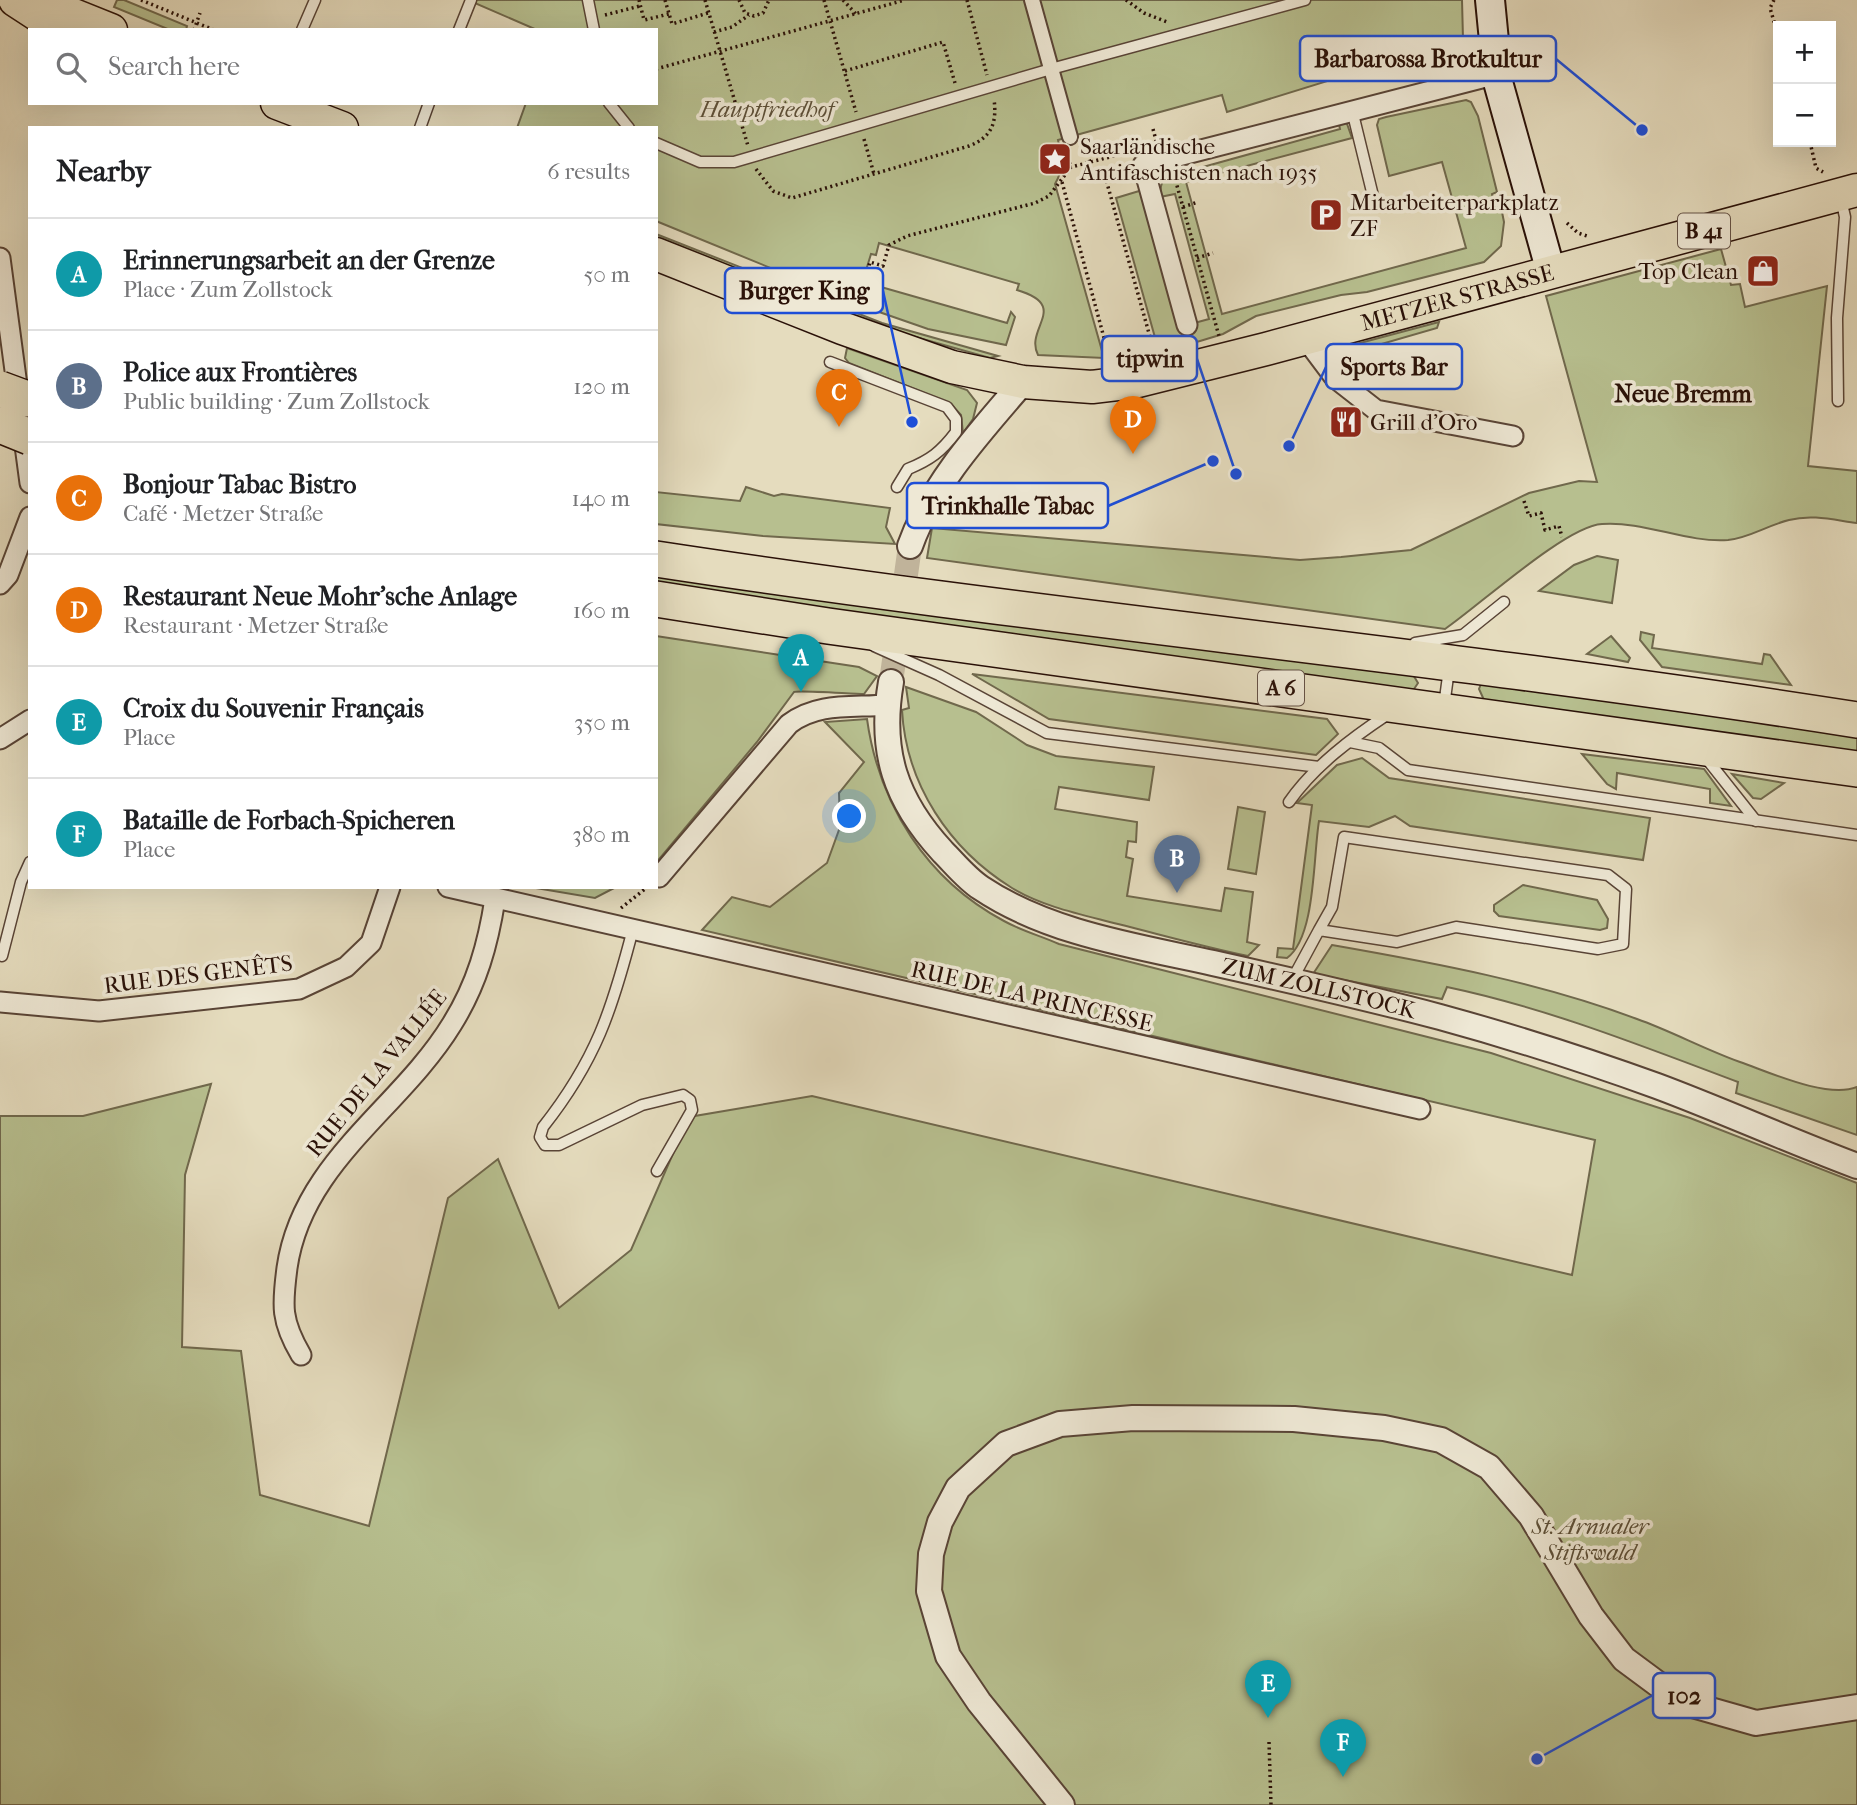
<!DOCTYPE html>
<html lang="en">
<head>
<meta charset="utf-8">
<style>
  :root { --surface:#fff; --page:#f6f6f6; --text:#202124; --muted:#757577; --line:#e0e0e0; --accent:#0b8043 }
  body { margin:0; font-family:"IM FELL French Canon",serif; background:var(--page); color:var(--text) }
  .controls { position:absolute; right:21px; top:21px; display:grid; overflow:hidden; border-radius:0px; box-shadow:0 7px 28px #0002 }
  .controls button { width:63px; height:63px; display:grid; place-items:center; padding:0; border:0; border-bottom:2px solid var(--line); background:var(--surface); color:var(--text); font:35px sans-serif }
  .you { position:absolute; left:850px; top:817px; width:24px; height:24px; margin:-18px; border:5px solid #fff; border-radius:50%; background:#1a73e8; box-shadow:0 0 0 10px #1a73e833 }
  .badge { display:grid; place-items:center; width:46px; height:46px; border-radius:50%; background:var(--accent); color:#fff; font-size:23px; font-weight:700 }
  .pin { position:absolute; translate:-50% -58px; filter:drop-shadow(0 2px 4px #0008) }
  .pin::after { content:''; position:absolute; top:37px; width:24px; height:21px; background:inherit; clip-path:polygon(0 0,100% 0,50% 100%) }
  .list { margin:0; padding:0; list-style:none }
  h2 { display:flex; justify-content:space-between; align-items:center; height:91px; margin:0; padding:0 28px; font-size:30px }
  h2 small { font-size:23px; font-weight:400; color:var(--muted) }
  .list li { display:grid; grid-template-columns:46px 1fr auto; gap:21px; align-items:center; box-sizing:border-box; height:112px; padding:0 28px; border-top:2px solid var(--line) }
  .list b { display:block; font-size:26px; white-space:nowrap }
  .list p { margin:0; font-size:23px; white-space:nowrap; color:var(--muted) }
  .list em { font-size:23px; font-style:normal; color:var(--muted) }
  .icon { flex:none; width:38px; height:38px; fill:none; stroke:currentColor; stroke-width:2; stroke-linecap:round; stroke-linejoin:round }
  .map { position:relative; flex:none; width:1857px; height:1805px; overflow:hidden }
  .search { position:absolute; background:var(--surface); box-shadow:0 7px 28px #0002; left:28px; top:28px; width:630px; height:77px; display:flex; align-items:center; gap:18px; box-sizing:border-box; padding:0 24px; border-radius:0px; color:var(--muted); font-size:26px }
  .panel { position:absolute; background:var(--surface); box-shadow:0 7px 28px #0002; left:28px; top:126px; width:630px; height:763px; border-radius:0px }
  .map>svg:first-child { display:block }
</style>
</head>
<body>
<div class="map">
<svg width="1857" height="1805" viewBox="0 0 1857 1805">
  <rect width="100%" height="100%" fill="#e5dcbe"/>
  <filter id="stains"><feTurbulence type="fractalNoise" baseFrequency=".00286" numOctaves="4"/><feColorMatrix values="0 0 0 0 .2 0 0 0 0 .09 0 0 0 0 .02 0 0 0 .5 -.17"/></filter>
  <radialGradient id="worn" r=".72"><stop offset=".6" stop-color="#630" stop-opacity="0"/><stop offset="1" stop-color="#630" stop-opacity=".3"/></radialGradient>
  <g fill="#b7bf8f" stroke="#70684c" stroke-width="2">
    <polygon points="117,0 124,0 187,26 186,30 170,30 114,7"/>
    <path d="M468 0H1462L1463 39 1227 112 1222 95 1058 140C1062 157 1064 169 1055 184L1104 358 1038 355C1024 328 1071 306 1017 290L1019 284 879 243 876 255 871 254 856 303 656 221V128H517L526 103H656V30H537Z"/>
    <path d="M1466 100 1471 102 1478 116 1497 192 1492 194 1495 208 1501 207 1504 222 1501 246 1484 262 1367 292 1341 295 1256 316 1223 334 1187 345 1156 341 1116 198 1149 188 1187 325 1209 319 1175 194 1160 197C1160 180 1166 170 1183 163L1185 172 1340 129 1338 120 1346 121 1352 138 1186 182 1222 314 1466 248 1442 162 1389 176 1377 125 1379 119 1386 117Z"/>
    <polygon points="656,234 882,323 998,356 990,358 880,327 656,240"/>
    <path d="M1721 249 1731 285 1740 284 1745 307 1827 286 1808 466 1857 471V523C1834 520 1812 514 1789 520 1768 525 1749 538 1728 540 1686 543 1645 521 1602 524 1566 526 1480 605 1445 629L927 558 932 528 1300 560 1341 557 1411 550 1529 493 1579 481 1597 482 1546 296Z"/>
    <polygon points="867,283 1007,323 1011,312 1015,317 1006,345 928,329 862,306"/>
    <polygon points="1439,322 1437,328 1347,354 1345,347"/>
    <polygon points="847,348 967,390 977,403 973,419 963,433 961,415 950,403 849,363 845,358"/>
    <polygon points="746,487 774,496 782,494 890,508 886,527 895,544 763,536 656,524 656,492 740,501"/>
    <polygon points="1597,556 1618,560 1612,603 1539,591 1574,565"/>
    <polygon points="656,574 1412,673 1418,683 1412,692 656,586"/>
    <polygon points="1641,632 1654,635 1652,648 1762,664 1764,654 1770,655 1791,685 1662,667 1640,640"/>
    <path d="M656 636 859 667 877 676 864 694C853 694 799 690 794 692L757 742 656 863Z"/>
    <polygon points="1611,636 1630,658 1628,662 1587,654"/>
    <polygon points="972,674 1327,719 1338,734 1316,755 1049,719"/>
    <polygon points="1481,684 1857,733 1857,755 1484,700 1479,689"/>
    <path d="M906 687 976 712 1027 745 1056 756 1154 767 1149 800 1059 787 1055 809 1137 822 1136 842 1128 841 1126 857 1133 859 1127 896 1221 911 1225 888 1253 892 1247 942 1259 945 1248 956C1205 947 1162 935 1118 924 1084 915 1043 907 1012 888 949 849 906 784 902 710L909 708Z"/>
    <path d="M867 719C879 805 927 880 1004 921 1022 931 1041 936 1059 944L1491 1053 1690 1118 1857 1183V1805H0V1116H83L211 1084 185 1175 182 1347 241 1351 260 1495 369 1526 448 1198 498 1159 559 1308 631 1250 689 1117 812 1096 1572 1275 1595 1140 702 930 732 897 770 907 827 863 840 827 839 793 864 762 825 722Z"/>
    <polygon points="1582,754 1704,769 1731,806 1710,803 1710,789 1617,773 1616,789 1607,784"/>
    <path d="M1362 758 1389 778 1650 818 1643 860 1410 826 1395 816 1369 827 1319 821C1313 856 1316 937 1287 958L1277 957 1278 948 1293 949 1312 805 1297 803 1337 765Z"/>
    <polygon points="1732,774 1784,783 1761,799 1753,798"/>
    <polygon points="1238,807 1265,812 1256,874 1228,869"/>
    <polygon points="1523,885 1597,900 1608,919 1607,928 1600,930 1499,916 1494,911 1494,905"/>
    <polygon points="530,887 616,887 595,898"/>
    <path d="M1332 945C1435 963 1538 982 1637 1019 1671 1031 1704 1049 1740 1062 1769 1072 1827 1099 1857 1087V1135L1736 1093 1738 1082C1642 1046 1547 1008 1447 987L1442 999 1313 974Z"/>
  </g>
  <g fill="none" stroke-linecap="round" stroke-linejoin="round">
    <polyline stroke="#c0b39a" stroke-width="24" stroke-dasharray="24 12" stroke-linecap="butt" points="891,682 910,546"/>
    <defs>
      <g id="service">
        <polyline points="588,0 594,30"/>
        <polyline points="302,30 315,0"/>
        <polyline points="459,30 471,0"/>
        <polyline points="609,103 629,128"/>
        <polyline points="1352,110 1374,200"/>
        <polyline points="420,128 429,103"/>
        <polyline points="656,143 700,162 734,162 1051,69 1305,0"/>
        <path d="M830 362 947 407 956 419V432C941 452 930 460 908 469L897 487"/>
        <polyline points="1838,401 1837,318 1845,217 1841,199"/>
        <polyline points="1415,643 1463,635 1504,602"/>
        <polyline points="874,646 939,675 1047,733 1319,767"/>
        <polyline points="1444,706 1449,669"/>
        <polyline points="1350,742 1379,748 1408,770 1857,835"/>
        <polyline points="1706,758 1756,821"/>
        <path d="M1289 802C1314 766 1352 738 1388 714"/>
        <path d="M633 929C612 1010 596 1060 543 1127L540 1137 545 1145H559L642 1105 683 1095 690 1100 692 1110 657 1171"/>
        <polyline points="2,956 21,882 30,862"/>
        <polyline points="1292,980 1319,930 1397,942 1456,927 1598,949 1623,944 1626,889 1608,875 1344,837 1332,907 1319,930"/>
      </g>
      <polyline id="pedestrian" points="1032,0 1070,137"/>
      <g id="minor">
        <polyline points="0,258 30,483"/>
        <polyline points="1187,325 1143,165 1497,74"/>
        <polyline points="1305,338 1335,378 1376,410 1513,436"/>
        <polyline points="0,584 8,575 30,517"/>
        <polyline points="0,739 30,720"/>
        <path d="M659 877 789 724C818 702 852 708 887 705"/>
        <polyline points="448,887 1420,1109"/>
        <polyline points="0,1002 99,1011 299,989 346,967 371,943 390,887"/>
        <path d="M301 1355C281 1321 282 1306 287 1268 302 1162 400 1109 452 1024 477 984 488 944 495 899"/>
      </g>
      <g id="tertiary">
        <path d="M910 546C932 484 980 432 1023 382"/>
        <path id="s1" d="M891 682C879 751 895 800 943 852 955 864 967 879 981 888 1048 933 1136 946 1213 963 1289 980 1365 997 1440 1017 1513 1037 1585 1060 1657 1086 1724 1111 1790 1141 1857 1166"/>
        <polyline points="1062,1805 979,1702 948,1656 929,1591 931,1554 940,1522 958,1488 1006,1444 1060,1424 1133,1418 1294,1419 1384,1428 1441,1440 1489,1467 1531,1516 1591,1616 1624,1659 1682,1702 1756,1723 1857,1707"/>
      </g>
      <polyline id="secondary" points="1490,0 1498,82 1551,272"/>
      <g id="primary">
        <polyline points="15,0 61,30"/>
        <polyline points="48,0 71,14 111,30"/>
        <polyline points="277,103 342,128"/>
        <path id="s2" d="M656 254 842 328 952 367 1023 382 1092 387 1134 382 1266 349 1857 190"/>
      </g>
      <g id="motorway">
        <path d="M656 559C1056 620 1458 657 1857 720"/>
        <polyline points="656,599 828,626 1857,769"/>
      </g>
    </defs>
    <use href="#service" stroke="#594436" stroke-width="13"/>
    <use href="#pedestrian" stroke="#594436" stroke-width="18"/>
    <use href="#minor" stroke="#594436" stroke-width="23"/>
    <use href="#tertiary" stroke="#594436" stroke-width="28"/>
    <use href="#secondary" stroke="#2a1108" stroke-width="32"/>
    <use href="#primary" stroke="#2a1108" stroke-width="35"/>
    <use href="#motorway" stroke="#2a1108" stroke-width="38"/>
    <g stroke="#2a1108" stroke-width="3.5" stroke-dasharray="2 3.5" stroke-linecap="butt">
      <polyline points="141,0 214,30"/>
      <polyline points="639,0 644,20 669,14"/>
      <polyline points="665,0 672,24 708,13"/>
      <polyline points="705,0 748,146"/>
      <polyline points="739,0 745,13 754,16 763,13 769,0"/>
      <polyline points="824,0 856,112"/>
      <polyline points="843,0 856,14"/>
      <polyline points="967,0 987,75"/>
      <polyline points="1126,0 1144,13 1167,22"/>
      <polyline points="1774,0 1770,8 1778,35"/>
      <polyline points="605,15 640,6"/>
      <polyline points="194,30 200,13"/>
      <polyline points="714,32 732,27 749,15"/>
      <polyline points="656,69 905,0"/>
      <polyline points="845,71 943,42 955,83"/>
      <polyline points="1153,129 1157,144"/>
      <polyline points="864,139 874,174"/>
      <polyline points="1810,142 1816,168 1823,172"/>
      <polyline points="1084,144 1090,162"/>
      <polyline points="1066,152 1071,167"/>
      <path d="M756 169 773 191 792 198 969 146C992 137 997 123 994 99"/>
      <polyline points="1174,175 1219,336"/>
      <polyline points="1105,176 1152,344"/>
      <polyline points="1062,182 1110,360"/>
      <polyline points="1183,207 1198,202"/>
      <polyline points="1567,223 1578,233 1587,236"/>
      <polyline points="1197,258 1213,253"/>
      <polyline points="858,308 870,262 883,266 889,245 907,236 1035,203 1049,196 1071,167 1129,152"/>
      <polyline points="1125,357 1152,344 1170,347"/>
      <polyline points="1524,501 1529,516 1541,513 1545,530 1559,526 1562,537"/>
      <polyline points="621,908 645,889"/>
      <polyline points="1269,1742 1271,1805"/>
    </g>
    <use href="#service" stroke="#eee8d5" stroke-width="10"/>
    <use href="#pedestrian" stroke="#eee8d5" stroke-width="14"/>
    <use href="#minor" stroke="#eee8d5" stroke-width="19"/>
    <use href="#tertiary" stroke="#eee8d5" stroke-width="24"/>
    <use href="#secondary" stroke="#eee8d5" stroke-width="28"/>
    <use href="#primary" stroke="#e5dcbe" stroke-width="32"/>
    <use href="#motorway" stroke="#e5dcbe" stroke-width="35"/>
    <defs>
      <g id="motorway-bridge">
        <polyline points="0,389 27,399"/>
        <polyline points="0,425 30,437"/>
      </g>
    </defs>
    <use href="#motorway-bridge" stroke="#2a1108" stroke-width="38" stroke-linecap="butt"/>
    <use href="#motorway-bridge" stroke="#e5dcbe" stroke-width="35"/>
  </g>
  <defs>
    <symbol id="sight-square" viewBox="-11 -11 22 22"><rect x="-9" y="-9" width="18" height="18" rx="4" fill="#8f2418" stroke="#eee8d5"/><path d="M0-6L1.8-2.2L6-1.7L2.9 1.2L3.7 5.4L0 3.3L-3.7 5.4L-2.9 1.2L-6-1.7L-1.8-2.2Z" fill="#fff"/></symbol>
    <symbol id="parking-square" viewBox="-11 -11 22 22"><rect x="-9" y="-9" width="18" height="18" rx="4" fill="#8f2418" stroke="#eee8d5"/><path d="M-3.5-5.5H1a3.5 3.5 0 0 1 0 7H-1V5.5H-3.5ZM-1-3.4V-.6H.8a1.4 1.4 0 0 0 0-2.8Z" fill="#fff"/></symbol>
    <symbol id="shop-square" viewBox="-11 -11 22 22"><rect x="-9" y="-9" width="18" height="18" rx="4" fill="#8f2418" stroke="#eee8d5"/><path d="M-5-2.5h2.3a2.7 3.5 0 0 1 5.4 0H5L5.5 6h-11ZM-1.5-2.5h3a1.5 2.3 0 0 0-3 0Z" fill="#fff"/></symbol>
    <symbol id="restaurant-square" viewBox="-11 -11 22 22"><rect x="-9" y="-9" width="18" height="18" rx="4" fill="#8f2418" stroke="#eee8d5"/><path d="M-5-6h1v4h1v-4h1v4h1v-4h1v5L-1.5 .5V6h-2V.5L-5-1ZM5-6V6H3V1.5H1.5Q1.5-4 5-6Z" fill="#fff"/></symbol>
  </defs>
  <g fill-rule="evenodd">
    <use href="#sight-square" x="1036" y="140" width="38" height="38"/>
    <use href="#parking-square" x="1307" y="196" width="38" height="38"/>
    <use href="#shop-square" x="1744" y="252" width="38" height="38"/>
    <use href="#restaurant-square" x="1327" y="403" width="38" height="38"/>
  </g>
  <g text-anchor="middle" stroke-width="7" stroke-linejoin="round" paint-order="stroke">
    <g fill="#eee8d5" stroke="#655246" stroke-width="2">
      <rect x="1678" y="213.5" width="52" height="35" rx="5"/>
      <rect x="1258" y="670.5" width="46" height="35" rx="5"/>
    </g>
    <g font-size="21" font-weight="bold" fill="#2a1108">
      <text x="1704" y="238">B 41</text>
      <text x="1281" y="695">A 6</text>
    </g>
    <g font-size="23" font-style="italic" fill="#5b4e37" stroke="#eee8d5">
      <text x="767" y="117">Hauptfriedhof</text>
      <text x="1590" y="1534">St. Arnualer<tspan x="1590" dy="26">Stiftswald</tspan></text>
    </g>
    <g font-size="23" fill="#2a1108" stroke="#eee8d5" text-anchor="start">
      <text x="1080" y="154">Saarländische<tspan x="1080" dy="26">Antifaschisten nach 1935</tspan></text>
      <text x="1350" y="210">Mitarbeiterparkplatz<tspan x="1350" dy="26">ZF</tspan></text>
      <text x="1738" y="279" text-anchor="end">Top Clean</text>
      <text x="1370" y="430">Grill d'Oro</text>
    </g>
    <g font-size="23" fill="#2a1108" stroke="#eee8d5">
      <text dy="8" stroke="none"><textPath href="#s2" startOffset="835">METZER STRASSE</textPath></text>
      <text transform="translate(198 974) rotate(-7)" y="8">RUE DES GENÊTS</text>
      <text dy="8" stroke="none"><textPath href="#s1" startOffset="592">ZUM ZOLLSTOCK</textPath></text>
      <text transform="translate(1032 996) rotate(13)" y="8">RUE DE LA PRINCESSE</text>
      <text transform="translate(376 1073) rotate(-51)" y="8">RUE DE LA VALLÉE</text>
    </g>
    <g font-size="24" font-weight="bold" fill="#2a1108" stroke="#eee8d5">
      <text x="1683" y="402">Neue Bremm</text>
    </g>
  </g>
  <path fill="none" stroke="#1d4ed8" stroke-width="2.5" d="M1642 130L1556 59M912 422L883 291M1236 474L1197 359M1289 446L1326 367M1213 461L1108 506M1537 1759L1653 1695"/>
  <g fill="#1d4ed8" stroke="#eee8d5" stroke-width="2.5">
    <circle cx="1642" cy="130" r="7"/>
    <circle cx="912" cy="422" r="7"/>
    <circle cx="1236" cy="474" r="7"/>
    <circle cx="1289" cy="446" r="7"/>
    <circle cx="1213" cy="461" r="7"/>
    <circle cx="1537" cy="1759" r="7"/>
  </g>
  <g fill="#eee8d5" stroke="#1d4ed8" stroke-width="2.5">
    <rect x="1300" y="36" width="256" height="45" rx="7"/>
    <rect x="725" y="268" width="158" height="45" rx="7"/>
    <rect x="1102" y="336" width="95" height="45" rx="7"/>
    <rect x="1326" y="344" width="136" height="45" rx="7"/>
    <rect x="907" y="483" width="201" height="45" rx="7"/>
    <rect x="1653" y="1673" width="62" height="45" rx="7"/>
  </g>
  <g font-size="24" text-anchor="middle" font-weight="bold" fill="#2a1108">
    <text x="1428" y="67">Barbarossa Brotkultur</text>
    <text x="804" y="299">Burger King</text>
    <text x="1150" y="367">tipwin</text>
    <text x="1394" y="375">Sports Bar</text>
    <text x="1008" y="514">Trinkhalle Tabac</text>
    <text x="1684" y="1704">102</text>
  </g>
  <rect width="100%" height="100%" filter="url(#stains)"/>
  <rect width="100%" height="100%" fill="url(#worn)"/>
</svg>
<div class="controls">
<button>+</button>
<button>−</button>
</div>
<div class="you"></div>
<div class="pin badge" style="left:801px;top:692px;background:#0f9aa8">A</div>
<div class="pin badge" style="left:1177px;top:893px;background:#5c6f8a">B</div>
<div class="pin badge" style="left:839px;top:427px;background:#e8710a">C</div>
<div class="pin badge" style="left:1133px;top:454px;background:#e8710a">D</div>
<div class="pin badge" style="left:1268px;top:1718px;background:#0f9aa8">E</div>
<div class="pin badge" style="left:1343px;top:1777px;background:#0f9aa8">F</div>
<div class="search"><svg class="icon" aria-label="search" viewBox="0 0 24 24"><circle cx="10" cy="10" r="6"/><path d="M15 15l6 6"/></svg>Search here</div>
<section class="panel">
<h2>Nearby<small>6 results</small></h2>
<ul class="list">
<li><span class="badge" style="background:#0f9aa8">A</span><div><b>Erinnerungsarbeit an der Grenze</b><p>Place · Zum Zollstock</p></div><em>50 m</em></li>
<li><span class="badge" style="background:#5c6f8a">B</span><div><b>Police aux Frontières</b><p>Public building · Zum Zollstock</p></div><em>120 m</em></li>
<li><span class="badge" style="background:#e8710a">C</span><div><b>Bonjour Tabac Bistro</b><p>Café · Metzer Straße</p></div><em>140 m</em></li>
<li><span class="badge" style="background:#e8710a">D</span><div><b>Restaurant Neue Mohr'sche Anlage</b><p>Restaurant · Metzer Straße</p></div><em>160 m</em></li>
<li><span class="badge" style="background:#0f9aa8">E</span><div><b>Croix du Souvenir Français</b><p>Place</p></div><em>350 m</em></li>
<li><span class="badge" style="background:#0f9aa8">F</span><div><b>Bataille de Forbach-Spicheren</b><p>Place</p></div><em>380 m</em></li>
</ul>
</section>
</div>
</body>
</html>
